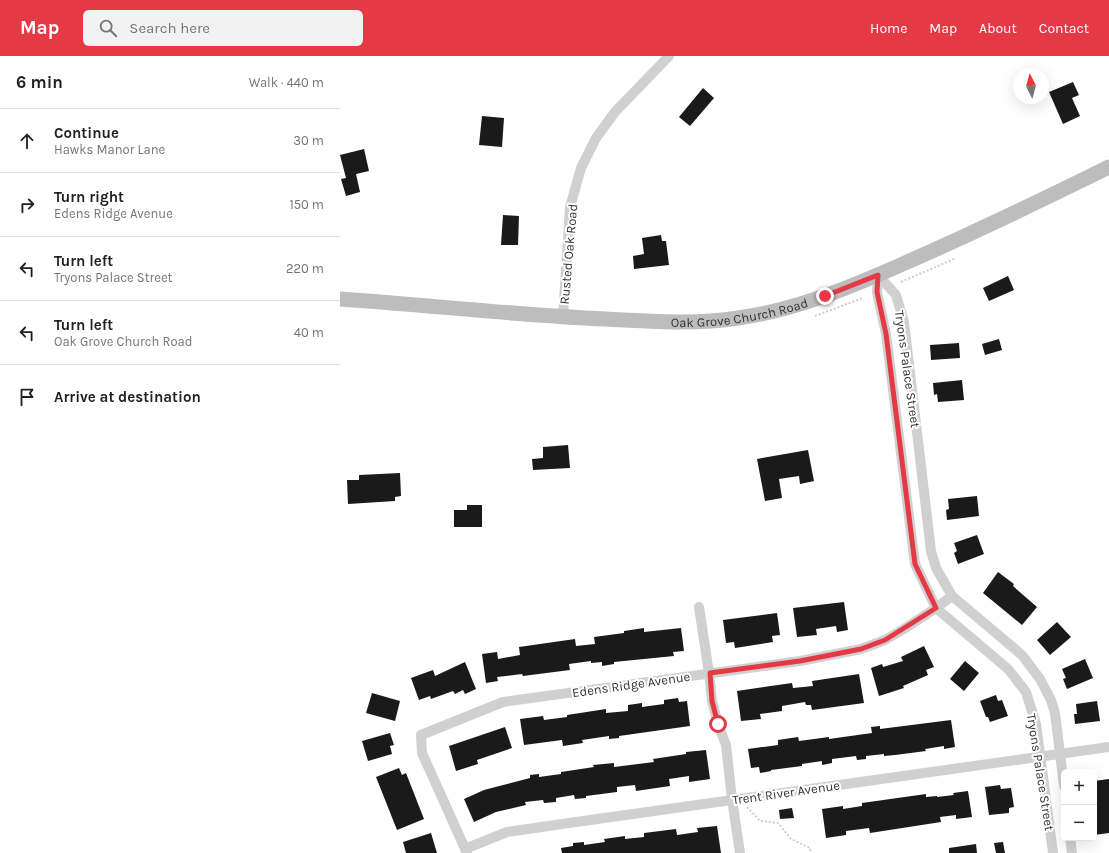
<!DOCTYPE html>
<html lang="en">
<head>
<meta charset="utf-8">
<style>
  :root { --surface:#fff; --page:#f2f2f2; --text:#202124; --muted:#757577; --line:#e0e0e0; --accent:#e63946 }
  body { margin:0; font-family:Karla,sans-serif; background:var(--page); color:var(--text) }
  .controls { position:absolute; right:12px; bottom:12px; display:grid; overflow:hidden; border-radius:6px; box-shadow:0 4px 16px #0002 }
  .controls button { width:36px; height:36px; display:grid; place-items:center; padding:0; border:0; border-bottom:1px solid var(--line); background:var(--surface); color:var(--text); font:20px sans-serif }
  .compass { position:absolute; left:673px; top:12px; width:36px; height:36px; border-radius:50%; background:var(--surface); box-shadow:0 4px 16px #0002; rotate:354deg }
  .stop { position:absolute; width:12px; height:12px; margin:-9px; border:3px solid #e63946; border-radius:50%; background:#fff }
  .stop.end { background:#e63946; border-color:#fff; box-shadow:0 1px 4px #0008 }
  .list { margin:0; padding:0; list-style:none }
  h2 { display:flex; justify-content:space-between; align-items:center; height:52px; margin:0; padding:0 16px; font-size:17px }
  h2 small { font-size:13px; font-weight:400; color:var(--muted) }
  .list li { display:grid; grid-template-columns:26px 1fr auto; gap:12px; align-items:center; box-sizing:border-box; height:64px; padding:0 16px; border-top:1px solid var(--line) }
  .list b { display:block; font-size:15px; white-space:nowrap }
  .list p { margin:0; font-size:13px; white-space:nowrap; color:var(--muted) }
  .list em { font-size:13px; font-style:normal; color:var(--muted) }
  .icon { flex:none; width:22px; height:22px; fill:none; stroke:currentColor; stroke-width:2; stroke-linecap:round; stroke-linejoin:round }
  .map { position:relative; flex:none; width:769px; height:797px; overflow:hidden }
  header { display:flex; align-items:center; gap:24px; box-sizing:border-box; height:56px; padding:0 20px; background:var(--accent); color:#fff }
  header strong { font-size:19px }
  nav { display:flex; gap:22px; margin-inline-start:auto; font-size:14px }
  .search { width:280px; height:36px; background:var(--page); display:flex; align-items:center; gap:10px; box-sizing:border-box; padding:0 14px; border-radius:6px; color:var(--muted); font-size:15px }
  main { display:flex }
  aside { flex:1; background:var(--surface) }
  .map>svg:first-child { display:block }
</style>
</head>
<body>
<header>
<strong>Map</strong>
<div class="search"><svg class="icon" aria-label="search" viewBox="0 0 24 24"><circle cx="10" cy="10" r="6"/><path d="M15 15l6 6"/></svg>Search here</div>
<nav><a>Home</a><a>Map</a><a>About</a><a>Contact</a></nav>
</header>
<main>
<aside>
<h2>6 min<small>Walk · 440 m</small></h2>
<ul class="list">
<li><svg class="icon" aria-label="ahead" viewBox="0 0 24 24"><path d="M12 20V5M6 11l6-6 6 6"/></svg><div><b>Continue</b><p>Hawks Manor Lane</p></div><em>30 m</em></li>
<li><svg class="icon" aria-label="right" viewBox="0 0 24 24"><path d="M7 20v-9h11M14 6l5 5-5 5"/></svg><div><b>Turn right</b><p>Edens Ridge Avenue</p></div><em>150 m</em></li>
<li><svg class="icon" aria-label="left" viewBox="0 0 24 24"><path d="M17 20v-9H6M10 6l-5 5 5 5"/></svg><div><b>Turn left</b><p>Tryons Palace Street</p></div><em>220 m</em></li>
<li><svg class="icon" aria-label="left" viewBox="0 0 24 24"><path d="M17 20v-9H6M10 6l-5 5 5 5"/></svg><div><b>Turn left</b><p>Oak Grove Church Road</p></div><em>40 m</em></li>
<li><svg class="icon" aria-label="arrive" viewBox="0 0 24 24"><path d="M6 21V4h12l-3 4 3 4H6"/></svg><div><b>Arrive at destination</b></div></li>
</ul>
</aside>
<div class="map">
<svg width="769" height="797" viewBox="0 0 769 797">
  <rect width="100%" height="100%" fill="#fff"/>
  <g fill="#1a1a1a">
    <polygon points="733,26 739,39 732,42 740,60 723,68 709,36"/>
    <polygon points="363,32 374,42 350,70 339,61"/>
    <polygon points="142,60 164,62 162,91 139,89"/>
    <polygon points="24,93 29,115 16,118 20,136 6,140 1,123 6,122 0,99"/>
    <polygon points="163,159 179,160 178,189 161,189"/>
    <polygon points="321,179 322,185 326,185 329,209 294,213 293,200 304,198 302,182"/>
    <polygon points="668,220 674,234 649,245 643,232"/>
    <polygon points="659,283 662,294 645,299 642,288"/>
    <polygon points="619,287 620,302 591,304 590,289"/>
    <polygon points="622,324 624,344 598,346 597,338 594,339 593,327"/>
    <polygon points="228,389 230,412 193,414 192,403 203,402 203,391"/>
    <polygon points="468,394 474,425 460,428 459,420 439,423 442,442 425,445 417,403"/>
    <polygon points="60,417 61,440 55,441 55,445 8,448 7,424 19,424 19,419"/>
    <polygon points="637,440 639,460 607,464 606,454 609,453 608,443"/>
    <polygon points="127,449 142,449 142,471 114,471 114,454 127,454"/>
    <polygon points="637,479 644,498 618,508 614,497 617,495 614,487"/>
    <polygon points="658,516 674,528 673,530 697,551 682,569 643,537"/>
    <polygon points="504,546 508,574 497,576 496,570 476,573 477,579 457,581 453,552"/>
    <polygon points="437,557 440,579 432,580 433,586 395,592 394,586 386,587 383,564"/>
    <polygon points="717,566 731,581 710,599 697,584"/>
    <polygon points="304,572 304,576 341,572 344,595 333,596 334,600 274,606 274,608 262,610 262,606 251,607 251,605 229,608 230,614 183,620 182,618 157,621 158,625 146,627 142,598 157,596 158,603 180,599 179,591 235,583 236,590 255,588 254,581 284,577 284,575"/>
    <polygon points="584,590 594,611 586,614 588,619 563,630 564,632 539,640 531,612 542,608 543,611 563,605 561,601"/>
    <polygon points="745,603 753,622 727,633 723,623 726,622 722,613"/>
    <polygon points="625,605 639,617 624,635 610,623"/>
    <polygon points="125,606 136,633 125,638 123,634 115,638 113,635 91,643 90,640 79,644 71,622 93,614 95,620"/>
    <polygon points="519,618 524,647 472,654 471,649 466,649 465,646 442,650 442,655 420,658 421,663 401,665 397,635 452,627 453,632 473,630 472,625"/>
    <polygon points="32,637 60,645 55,665 26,657"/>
    <polygon points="656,639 658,645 662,644 668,660 650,666 648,661 646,661 640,645"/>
    <polygon points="338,642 339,646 347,645 350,670 279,680 279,682 269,683 269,680 242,684 243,687 223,690 222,684 184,689 180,663 203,660 204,664 227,661 227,659 266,653 266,657 288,655 288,649 302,647 302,651 324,648 324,644"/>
    <polygon points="757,645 760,665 735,668 734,658 737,658 736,648"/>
    <polygon points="611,664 615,691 604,693 604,690 585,693 586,695 555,699 544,700 544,698 526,700 526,703 517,704 516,700 492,703 492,707 482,709 482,705 462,708 462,710 431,714 431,715 420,717 419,711 411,712 408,693 438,689 438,684 458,681 459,685 489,681 489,683 532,677 531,671 540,670 540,673"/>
    <polygon points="165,671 172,692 137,704 138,708 116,715 109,690"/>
    <polygon points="50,677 54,689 50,690 52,698 28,705 22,685"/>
    <polygon points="366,694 370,723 349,726 349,720 329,723 330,730 296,735 295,729 277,731 277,736 246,740 246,742 235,743 234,739 216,742 216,746 204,747 203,744 185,746 186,749 156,756 134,766 124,743 144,734 190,722 190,719 199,718 199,721 221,718 221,716 254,711 253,709 274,707 274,711 314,706 313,703 346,698 346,696"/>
    <polygon points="59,712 62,719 66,717 84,763 57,774 36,721"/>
    <polygon points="769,723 769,777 754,779 754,725"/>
    <polygon points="660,729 661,733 671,732 674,751 669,752 669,757 649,759 645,731"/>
    <polygon points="628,735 632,761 616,763 616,759 600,761 601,766 530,777 529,772 506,775 506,779 486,782 482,753 503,750 503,753 522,750 522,747 586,738 586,741 597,740 597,741 614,739 613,737"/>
    <polygon points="452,752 454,762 440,763 439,754"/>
    <polygon points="377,770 381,797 222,797 221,792 233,790 233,787 244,786 244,789 265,786 264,783 285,780 285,783 304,781 304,777 336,773 337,779 358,776 357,772"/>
    <polygon points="91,777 97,797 66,797 63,786"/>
    <polygon points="663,786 665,797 656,797 654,787"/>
    <polygon points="636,788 637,797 609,797 609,792"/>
  </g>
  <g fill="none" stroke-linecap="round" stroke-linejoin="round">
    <g stroke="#cdcdcd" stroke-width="2" stroke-dasharray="2 2" stroke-linecap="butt">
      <polyline points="561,226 614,203"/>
      <polyline points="475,260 523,242"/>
      <polyline points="407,751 420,765 438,767 451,783 470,792 471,797"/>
    </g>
    <g stroke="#d0d0d0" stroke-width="10">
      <polyline points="538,219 537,236 546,278 575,508 596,552 668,613 686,636 696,668 713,797"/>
      <polyline points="538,219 556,239 564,266 591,495 596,512 612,540 682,599 700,623 711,644 715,657 724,730"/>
      <polyline points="223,261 230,151 241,112 256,82 275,56 329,0"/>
      <polyline points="359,551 369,617 372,645 378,668 386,689 392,743 400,797"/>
      <polyline points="730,782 732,797"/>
      <polyline points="125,793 167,776 229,767 769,691"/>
      <polyline points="127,797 82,697 81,679 163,646 460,605 521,593 545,584 567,571 596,552 612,540"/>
    </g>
    <path stroke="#bdbdbd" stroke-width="15" id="s1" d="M0 243C88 249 176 259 265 263 309 265 354 269 398 262 456 254 511 231 565 207 634 177 702 144 769 111"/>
  </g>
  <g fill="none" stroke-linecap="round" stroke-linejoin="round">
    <polyline stroke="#e63946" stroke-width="5" points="378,668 372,645 370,617 460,605 521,593 545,584 596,552 575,508 546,278 537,236 538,219 485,240"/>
  </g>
  <g text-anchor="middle" stroke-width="4" stroke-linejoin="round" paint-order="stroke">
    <g font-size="13" fill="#333" stroke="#fff">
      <text transform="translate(228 198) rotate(-85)" y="5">Rusted Oak Road</text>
      <text dy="5" stroke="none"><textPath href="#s1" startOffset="401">Oak Grove Church Road</textPath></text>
      <text transform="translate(568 313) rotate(82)" y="5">Tryons Palace Street</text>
      <text transform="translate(291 628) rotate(-8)" y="5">Edens Ridge Avenue</text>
      <text transform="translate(701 716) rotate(81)" y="5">Tryons Palace Street</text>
      <text transform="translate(446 736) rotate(-8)" y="5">Trent River Avenue</text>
    </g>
  </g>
</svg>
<div class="controls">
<button>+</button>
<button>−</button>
</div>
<svg class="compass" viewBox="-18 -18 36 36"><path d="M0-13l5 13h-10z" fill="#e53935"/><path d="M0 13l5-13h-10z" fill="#757577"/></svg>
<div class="stop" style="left:378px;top:668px"></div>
<div class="stop end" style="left:485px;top:240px"></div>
</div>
</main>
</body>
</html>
